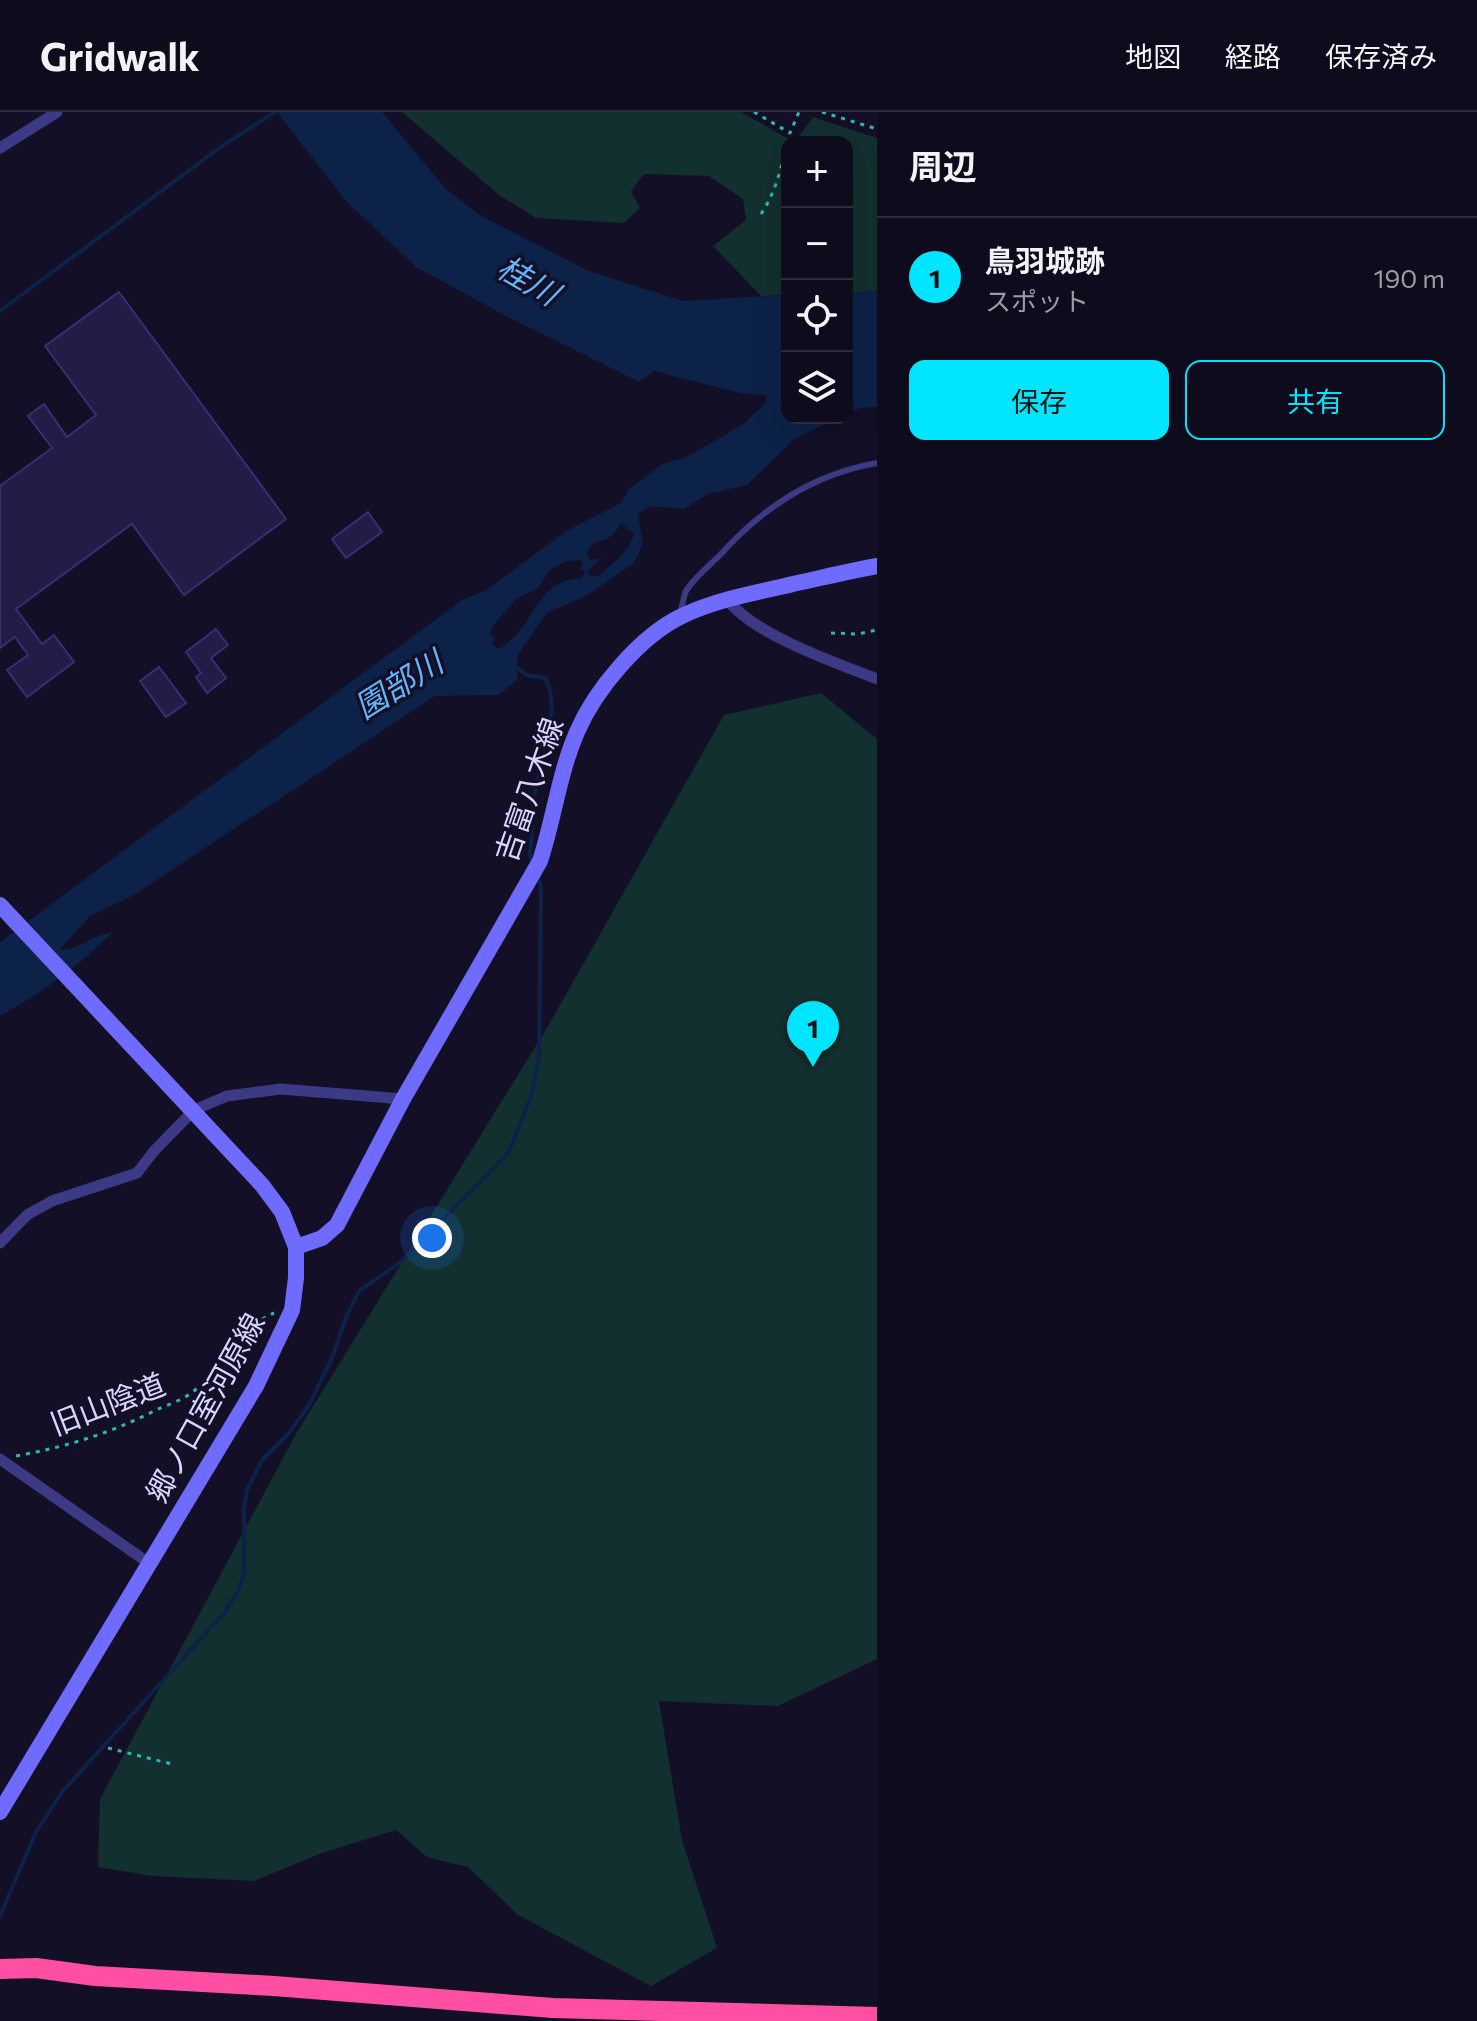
<!DOCTYPE html>
<html lang="ja">
<head>
<meta charset="utf-8">
<style>
  :root { --surface:#0e0b1c; --page:#171425; --text:#f1f3f6; --muted:#9b9ba3; --line:#2e2b3b; --accent:#00e5ff }
  body { margin:0; font-family:Commissioner,"Noto Sans JP",sans-serif; background:var(--page); color:var(--text) }
  .controls { position:absolute; right:24px; top:24px; display:grid; overflow:hidden; border-radius:16px; box-shadow:0 8px 32px #0002 }
  .controls button { width:72px; height:72px; display:grid; place-items:center; padding:0; border:0; border-bottom:2px solid var(--line); background:var(--surface); color:var(--text); font:40px sans-serif }
  .you { position:absolute; left:432px; top:1126px; width:28px; height:28px; margin:-20px; border:6px solid #fff; border-radius:50%; background:#1a73e8; box-shadow:0 0 0 12px #1a73e833 }
  .badge { display:grid; place-items:center; width:52px; height:52px; border-radius:50%; background:var(--accent); color:#111; font-size:26px; font-weight:700 }
  .pin { position:absolute; translate:-50% -66px; filter:drop-shadow(0 2px 4px #0008) }
  .pin::after { content:''; position:absolute; top:42px; width:28px; height:24px; background:inherit; clip-path:polygon(0 0,100% 0,50% 100%) }
  .list { margin:0; padding:0; list-style:none }
  h2 { display:flex; justify-content:space-between; align-items:center; height:104px; margin:0; padding:0 32px; font-size:34px }
  h2 small { font-size:26px; font-weight:400; color:var(--muted) }
  .list li { display:grid; grid-template-columns:52px 1fr auto; gap:24px; align-items:center; box-sizing:border-box; height:120px; padding:0 32px; border-top:2px solid var(--line) }
  .list b { display:block; font-size:30px; white-space:nowrap }
  .list p { margin:0; font-size:26px; white-space:nowrap; color:var(--muted) }
  .list em { font-size:26px; font-style:normal; color:var(--muted) }
  .actions { display:flex; gap:16px; padding:24px 32px }
  .actions a { flex:1; padding:18px 0; border:2px solid var(--accent); border-radius:16px; text-align:center; font-size:28px; color:var(--accent) }
  .actions .main { background:var(--accent); color:#111 }
  .icon { flex:none; width:44px; height:44px; fill:none; stroke:currentColor; stroke-width:2; stroke-linecap:round; stroke-linejoin:round }
  .map { position:relative; flex:none; width:877px; height:1909px; overflow:hidden }
  header { display:flex; align-items:center; gap:48px; box-sizing:border-box; height:112px; padding:0 40px; background:var(--surface); border-bottom:2px solid var(--line) }
  header strong { font-size:38px }
  nav { display:flex; gap:44px; margin-inline-start:auto; font-size:28px }
  main { display:flex }
  aside { flex:1; background:var(--surface) }
  .map>svg:first-child { display:block }
</style>
</head>
<body>
<header>
<strong>Gridwalk</strong>
<nav><a>地図</a><a>経路</a><a>保存済み</a></nav>
</header>
<main>
<div class="map">
<svg width="877" height="1909" viewBox="0 0 877 1909">
  <rect width="100%" height="100%" fill="#130f26"/>
  <g fill="#12302f">
    <polygon points="402,0 741,0 794,30 787,30 787,183 761,184 713,134 746,108 743,87 709,64 644,62 631,79 640,96 624,111 536,106 499,83"/>
    <polygon points="813,5 877,26 877,179 847,181 847,30 795,30"/>
    <polygon points="821,581 877,627 877,1547 778,1594 659,1589 682,1728 717,1836 651,1874 518,1803 468,1755 427,1745 396,1718 322,1741 254,1769 152,1764 98,1755 100,1687 297,1320 547,916 724,603"/>
  </g>
  <g fill="#0c2248" fill-rule="evenodd">
    <path d="M277 0H382L445 76 478 102 586 158 683 189 787 183V306H838L796 326 747 373 708 382 684 397 650 394 638 402 643 432 634 451 586 484 547 501 517 544V568L498 583 435 584 134 783 90 804 59 838C84 837 89 823 112 821 78 854 43 881 1 903L0 906V830L462 488 485 479 568 418 621 391 629 377 662 352 685 346 742 313 767 290 765 283 740 281 654 259 639 270 504 203 416 155 345 88ZM621 411 634 422C629 440 611 454 596 465L588 462 589 457 602 446 589 448 587 440 595 430C609 428 614 423 621 411ZM580 448 583 452 579 457 585 458 582 466C533 468 537 515 499 537L492 533 495 526 490 521 492 515 516 487 537 477 550 458 564 450Z"/>
    <polygon points="877,179 877,295 860,296 847,302 847,181"/>
  </g>
  <g fill="none" stroke-linecap="round" stroke-linejoin="round">
    <g stroke="#0c2248" stroke-width="4">
      <polyline points="0,199 222,34 275,0"/>
      <path d="M515 554 527 563 545 566C563 596 539 653 534 687 532 706 532 725 530 743L532 749"/>
      <polyline points="0,1804 36,1720 62,1680 225,1500 238,1479 244,1461 244,1397 247,1378 262,1348 289,1321 309,1293 332,1246 346,1205 359,1179 397,1153 418,1133 509,1040 531,984 539,946 541,774 538,765"/>
    </g>
  </g>
  <g fill="#241b47" stroke="#3b2d73" stroke-width="2">
    <polygon points="119,180 286,407 184,483 132,412 16,497 42,532 54,523 74,550 27,585 7,558 28,543 15,525 0,536 0,374 52,336 28,304 44,292 67,325 96,303 45,234"/>
    <polygon points="368,400 382,420 346,446 332,427"/>
    <polygon points="216,517 228,533 211,546 226,566 207,581 196,565 201,561 186,540"/>
    <polygon points="159,555 186,591 166,605 140,569"/>
  </g>
  <g fill="none" stroke-linecap="round" stroke-linejoin="round">
    <g stroke="#2fb8b0" stroke-width="3" stroke-dasharray="4 6" stroke-linecap="butt">
      <polyline points="754,0 790,21 799,0"/>
      <polyline points="822,0 877,17"/>
      <path d="M761 102C776 80 781 56 787 31"/>
      <polyline points="831,521 858,522 877,518"/>
      <path d="M16 1344C66 1335 111 1321 156 1298 167 1293 180 1289 190 1282 222 1259 236 1217 274 1201"/>
      <polyline points="108,1636 172,1652"/>
    </g>
    <path stroke="#3d3a85" stroke-width="6" d="M680 503C682 496 683 486 686 479 694 466 709 454 720 443 762 396 814 362 877 351"/>
    <g stroke="#3d3a85" stroke-width="11">
      <polyline points="0,36 57,0"/>
      <path d="M727 487C752 522 836 551 877 567"/>
      <polyline points="0,1131 27,1103 52,1089 137,1061 154,1039 194,998 227,984 281,977 403,987"/>
      <polyline points="0,1347 150,1452"/>
    </g>
    <g stroke="#6f6bff" stroke-width="16">
      <polyline points="0,793 262,1073 282,1100 296,1135 296,1166 292,1198 256,1274 0,1700"/>
      <path d="M296 1135 322 1126 337 1113 403 987 540 749C554 707 559 661 577 620 595 578 640 524 682 504 717 487 756 481 793 472 821 466 849 459 877 454"/>
    </g>
    <polyline stroke="#ff4fa3" stroke-width="20" points="0,1857 36,1856 95,1864 274,1874 553,1896 877,1905"/>
  </g>
  <g text-anchor="middle" stroke-width="7" stroke-linejoin="round" paint-order="stroke">
    <g font-size="30" fill="#d9d4ff" stroke="#130f26">
      <text transform="translate(530 678) rotate(-71)" y="10">吉富八木線</text>
      <text transform="translate(108 1293) rotate(-21)" y="10">旧山陰道</text>
      <text transform="translate(206 1296) rotate(-61)" y="10">郷ノ口室河原線</text>
    </g>
    <g font-size="32" font-style="italic" fill="#62b6ff" stroke="#130f26">
      <text transform="translate(528 169) rotate(30)" y="11">桂川</text>
      <text transform="translate(399 573) rotate(-32)" y="11">園部川</text>
    </g>
  </g>
</svg>
<div class="controls">
<button>+</button>
<button>−</button>
<button><svg class="icon" aria-label="locate" viewBox="0 0 24 24"><circle cx="12" cy="12" r="6"/><path d="M12 2v4M12 18v4M2 12h4M18 12h4"/></svg></button>
<button><svg class="icon" aria-label="layers" viewBox="0 0 24 24"><path d="M12 4l9 5-9 5-9-5zM3 14l9 5 9-5"/></svg></button>
</div>
<div class="you"></div>
<div class="pin badge" style="left:813px;top:955px">1</div>
</div>
<aside>
<h2>周辺<small></small></h2>
<ul class="list">
<li><span class="badge">1</span><div><b>鳥羽城跡</b><p>スポット</p></div><em>190 m</em></li>
</ul>
<div class="actions"><a class="main">保存</a><a>共有</a></div>
</aside>
</main>
</body>
</html>
